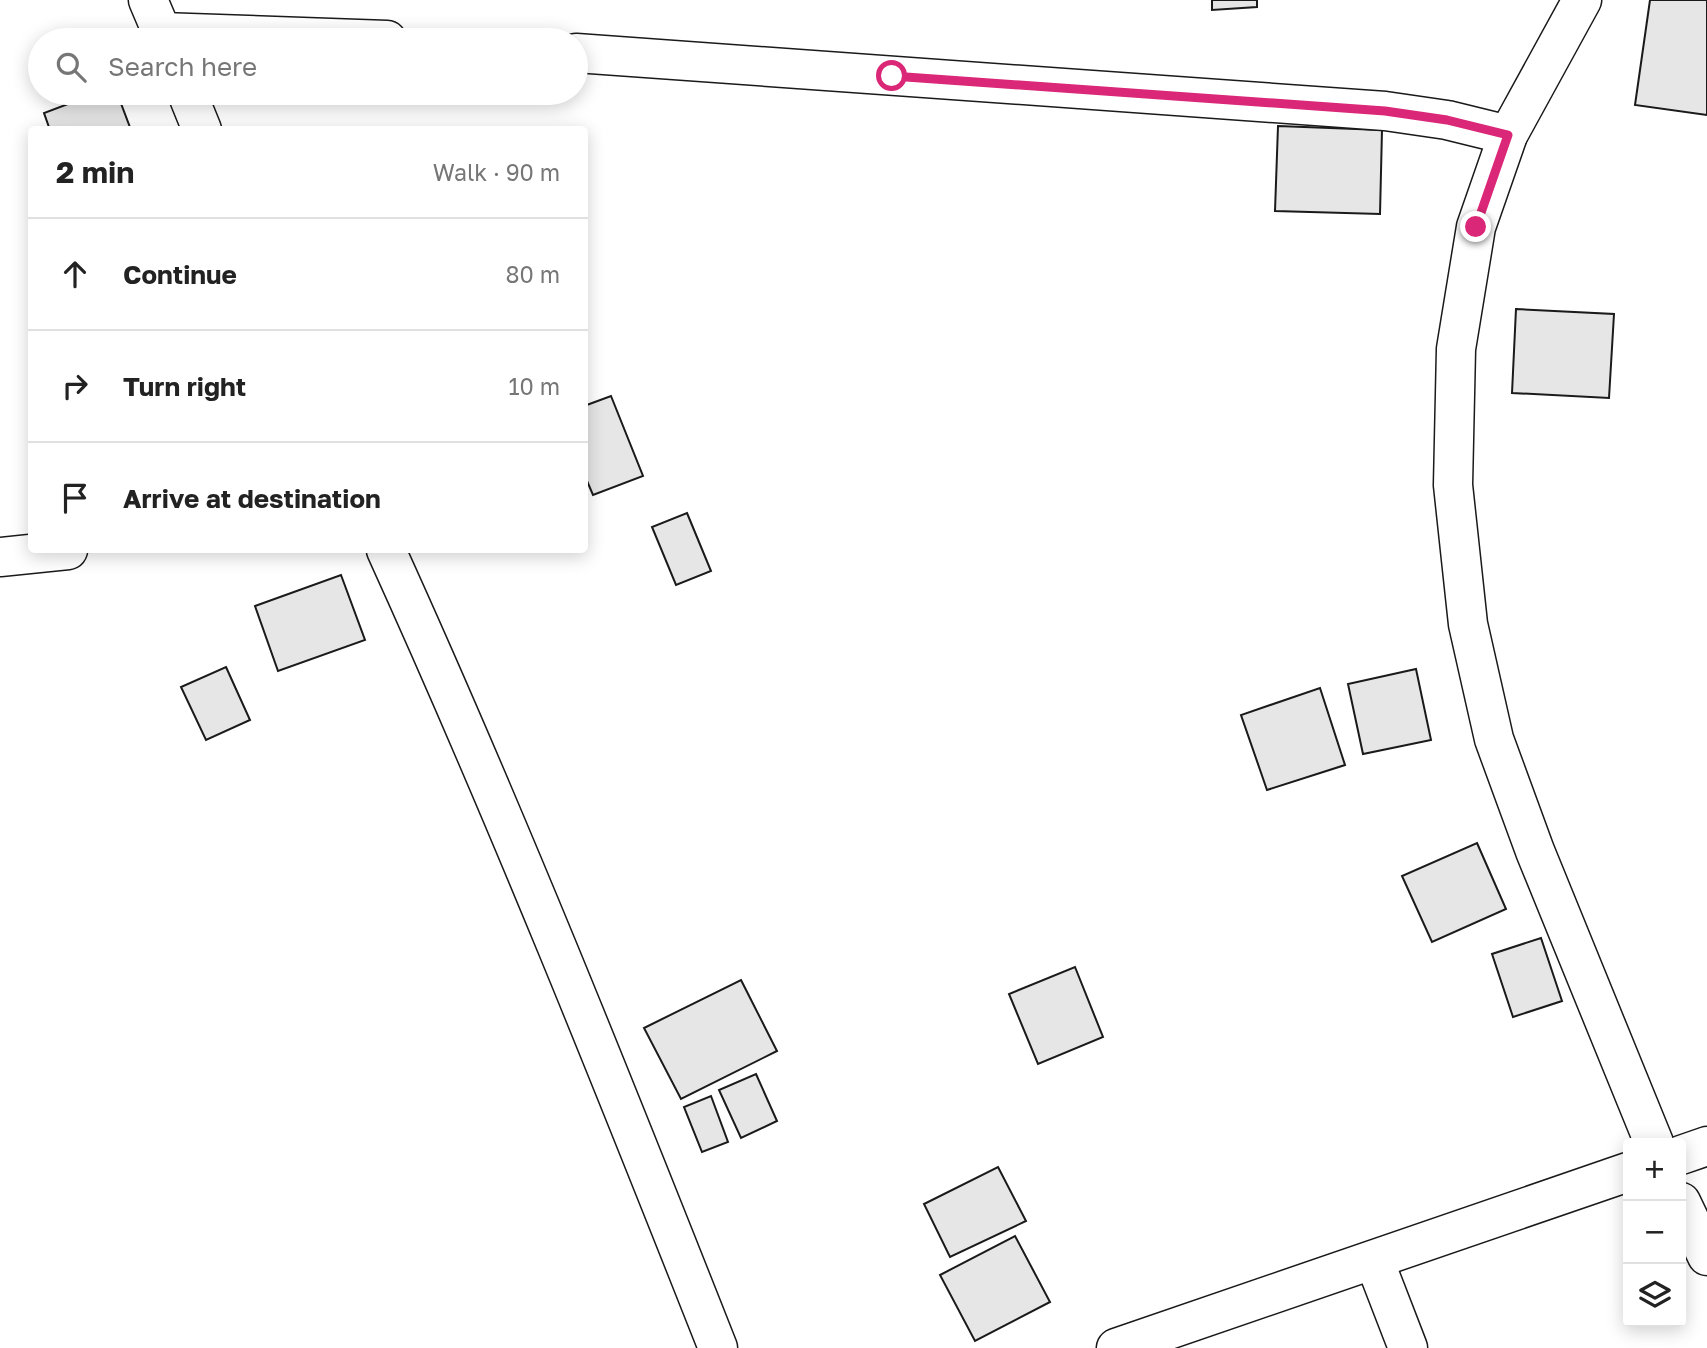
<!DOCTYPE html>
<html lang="en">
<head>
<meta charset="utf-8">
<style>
  :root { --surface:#fff; --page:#f6f6f6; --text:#222; --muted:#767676; --line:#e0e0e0 }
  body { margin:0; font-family:"Golos Text",sans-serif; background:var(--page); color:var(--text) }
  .controls { position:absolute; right:21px; bottom:21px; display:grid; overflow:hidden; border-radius:7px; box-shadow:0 4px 18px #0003 }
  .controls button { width:63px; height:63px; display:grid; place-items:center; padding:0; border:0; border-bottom:2px solid var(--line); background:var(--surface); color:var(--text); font:35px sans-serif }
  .stop { position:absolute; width:21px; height:21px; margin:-16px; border:5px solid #db2777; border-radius:50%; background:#fff }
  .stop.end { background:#db2777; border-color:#fff; box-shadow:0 2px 7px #0008 }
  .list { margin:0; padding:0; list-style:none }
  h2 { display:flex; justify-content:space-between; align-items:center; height:91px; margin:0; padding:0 28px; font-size:30px }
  h2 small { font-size:23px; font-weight:400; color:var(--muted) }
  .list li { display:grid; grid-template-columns:46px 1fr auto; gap:21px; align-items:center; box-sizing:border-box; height:112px; padding:0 28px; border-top:2px solid var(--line) }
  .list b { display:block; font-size:26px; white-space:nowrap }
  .list em { font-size:23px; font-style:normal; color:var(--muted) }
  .icon { flex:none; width:38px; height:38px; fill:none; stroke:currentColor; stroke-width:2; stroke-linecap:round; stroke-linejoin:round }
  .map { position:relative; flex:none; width:1707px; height:1348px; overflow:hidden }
  .search { position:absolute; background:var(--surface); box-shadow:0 4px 18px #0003; left:28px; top:28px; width:560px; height:77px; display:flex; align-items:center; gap:18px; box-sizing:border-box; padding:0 24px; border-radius:38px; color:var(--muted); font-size:26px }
  .panel { position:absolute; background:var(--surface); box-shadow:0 4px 18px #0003; left:28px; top:126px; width:560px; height:427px; border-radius:7px }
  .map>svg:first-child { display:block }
</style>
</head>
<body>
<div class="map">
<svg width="1707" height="1348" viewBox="0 0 1707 1348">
  <rect width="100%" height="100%" fill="#fff"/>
  <g fill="#e6e6e6" stroke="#1a1a1a" stroke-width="2">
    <polygon points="1212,0 1257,0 1257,7 1212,10"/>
    <polygon points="1650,0 1707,0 1707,115 1635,105"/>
    <polygon points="97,93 117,93 131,130 50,130 44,113"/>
    <polygon points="1278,126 1382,130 1380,214 1275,211"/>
    <polygon points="1516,309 1614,314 1609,398 1512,393"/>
    <polygon points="611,396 643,476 593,495 584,474 584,406"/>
    <polygon points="687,513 711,571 676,585 652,527"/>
    <polygon points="341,575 365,640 278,671 255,606"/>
    <polygon points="226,667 250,720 206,740 181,687"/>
    <polygon points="1416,669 1431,740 1363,754 1348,684"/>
    <polygon points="1320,688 1345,765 1267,790 1241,715"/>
    <polygon points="1477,843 1506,909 1432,942 1402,876"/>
    <polygon points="1541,938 1562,1001 1513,1017 1492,954"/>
    <polygon points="1075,967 1103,1037 1038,1064 1009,994"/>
    <polygon points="741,980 777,1051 681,1099 644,1028"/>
    <polygon points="756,1074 777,1121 741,1138 719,1090"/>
    <polygon points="711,1096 728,1142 702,1152 684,1107"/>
    <polygon points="998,1167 1026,1221 950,1257 924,1204"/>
    <polygon points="1015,1236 1050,1302 975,1341 940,1275"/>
  </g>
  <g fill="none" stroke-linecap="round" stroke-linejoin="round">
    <defs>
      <g id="minor">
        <polyline points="161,32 387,40"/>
        <polyline points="576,53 1385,111 1447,120 1508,135"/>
        <polyline points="0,557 68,550"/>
        <polyline points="1681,1155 1707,1146"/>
        <polyline points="1374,1260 1408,1348"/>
        <polyline points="1116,1348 1628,1172"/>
      </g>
      <g id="tertiary">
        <polyline points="148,0 165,40"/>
        <polyline points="1582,0 1508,135 1476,227 1456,349 1453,485 1468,624 1494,739 1535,851 1654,1143"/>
        <polyline points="187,93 202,130"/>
        <path d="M386 550C505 812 612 1080 718 1348"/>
        <polyline points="1681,1202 1707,1256"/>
      </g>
    </defs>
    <use href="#minor" stroke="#1a1a1a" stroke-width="41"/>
    <use href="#tertiary" stroke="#1a1a1a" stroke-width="41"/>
    <use href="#minor" stroke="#fff" stroke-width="38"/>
    <use href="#tertiary" stroke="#fff" stroke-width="38"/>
  </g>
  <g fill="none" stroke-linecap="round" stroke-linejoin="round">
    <polyline stroke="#db2777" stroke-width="9" points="892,76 1385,111 1447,120 1508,135 1476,227"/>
  </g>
</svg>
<div class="controls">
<button>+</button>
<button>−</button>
<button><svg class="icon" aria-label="layers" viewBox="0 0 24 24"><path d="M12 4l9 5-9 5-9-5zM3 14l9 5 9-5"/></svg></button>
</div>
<div class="stop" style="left:892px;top:76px"></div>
<div class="stop end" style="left:1476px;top:227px"></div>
<div class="search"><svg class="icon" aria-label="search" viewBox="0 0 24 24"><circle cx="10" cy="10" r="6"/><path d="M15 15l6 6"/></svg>Search here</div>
<section class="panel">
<h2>2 min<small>Walk · 90 m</small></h2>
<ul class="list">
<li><svg class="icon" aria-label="ahead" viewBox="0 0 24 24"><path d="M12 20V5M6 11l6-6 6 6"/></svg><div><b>Continue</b></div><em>80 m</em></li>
<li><svg class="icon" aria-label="right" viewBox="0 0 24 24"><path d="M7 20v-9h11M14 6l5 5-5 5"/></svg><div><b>Turn right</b></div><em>10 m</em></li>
<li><svg class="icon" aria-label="arrive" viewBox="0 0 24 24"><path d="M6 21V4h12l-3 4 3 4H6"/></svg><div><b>Arrive at destination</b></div></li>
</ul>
</section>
</div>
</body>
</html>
